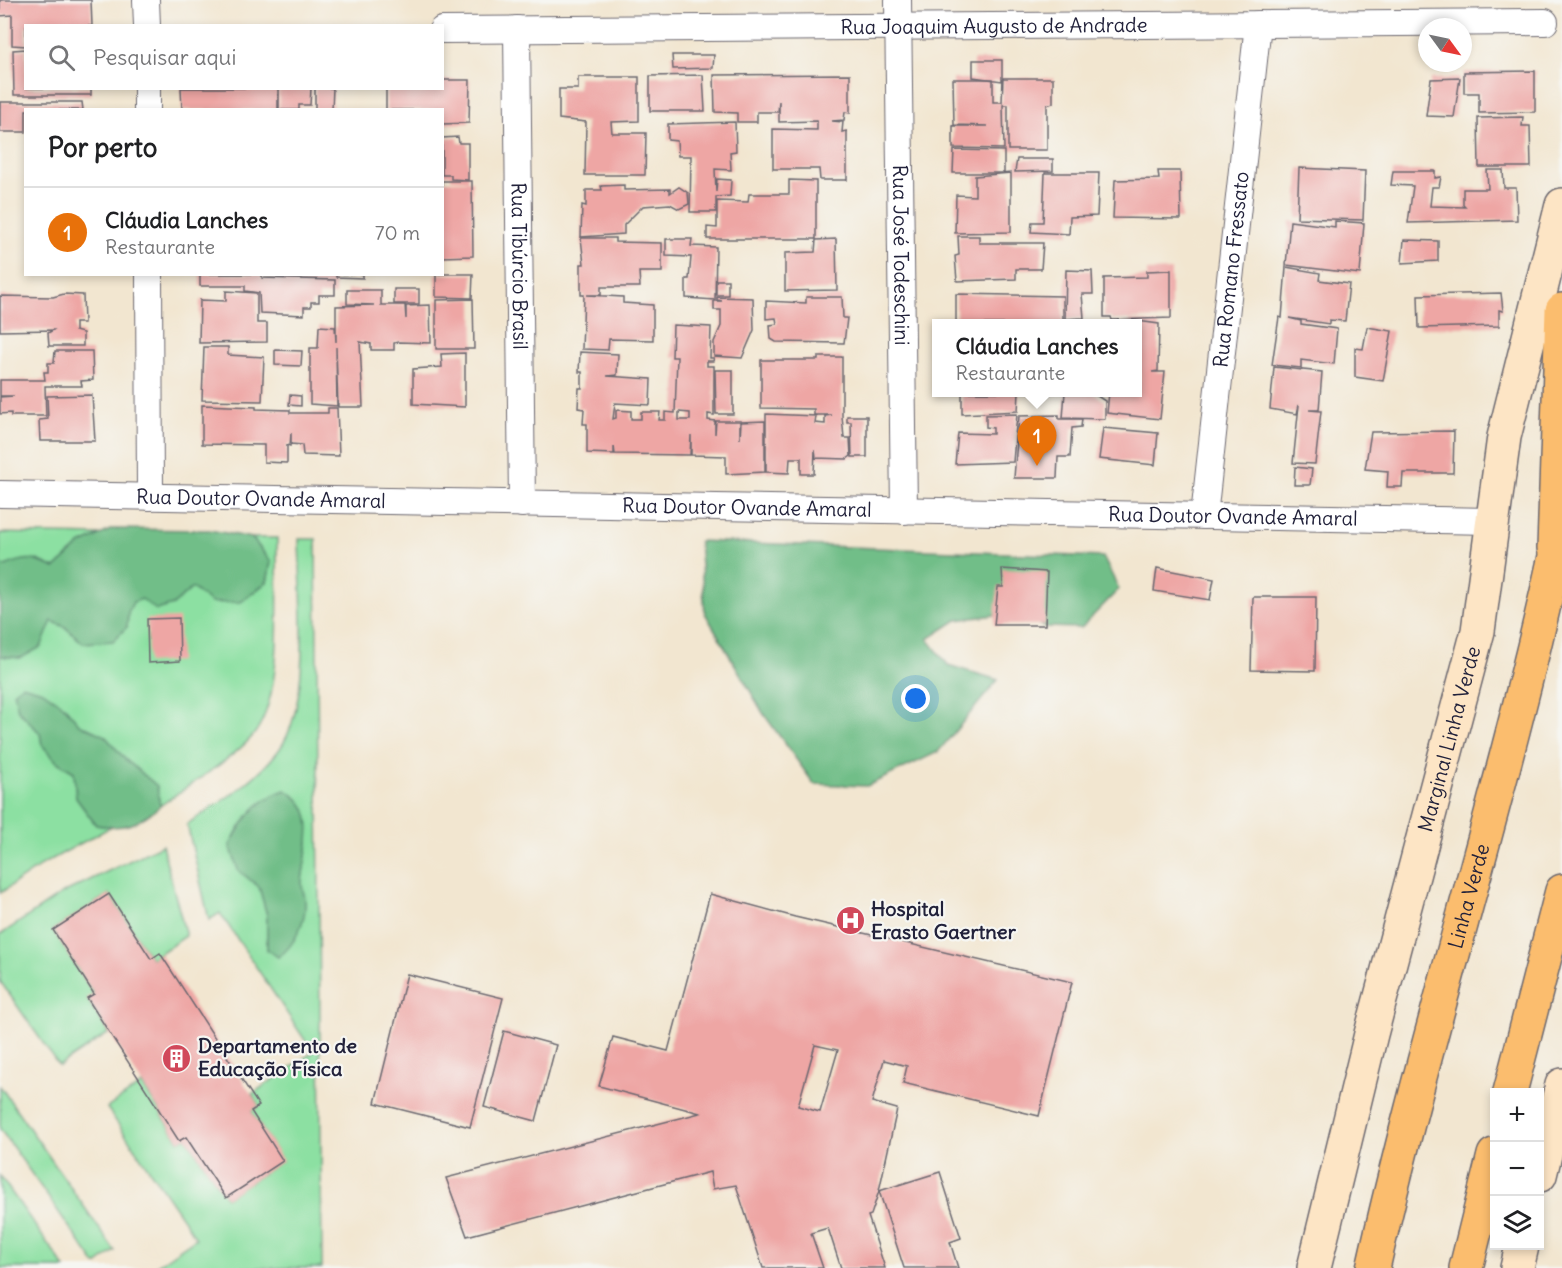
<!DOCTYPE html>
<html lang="pt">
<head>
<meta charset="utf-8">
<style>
  :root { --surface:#fff; --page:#f2f2f2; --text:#202124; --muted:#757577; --line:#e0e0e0; --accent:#d1495b }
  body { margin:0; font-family:Delius,sans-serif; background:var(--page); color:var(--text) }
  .controls { position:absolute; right:18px; bottom:18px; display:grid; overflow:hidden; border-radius:0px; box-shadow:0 3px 9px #0003 }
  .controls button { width:54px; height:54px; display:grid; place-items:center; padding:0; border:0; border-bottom:2px solid var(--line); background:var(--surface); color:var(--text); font:30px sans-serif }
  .compass { position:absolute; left:1418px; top:18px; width:54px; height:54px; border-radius:50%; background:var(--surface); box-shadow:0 3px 9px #0003; rotate:123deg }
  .you { position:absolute; left:916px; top:699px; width:21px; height:21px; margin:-15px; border:4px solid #fff; border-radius:50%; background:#1a73e8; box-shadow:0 0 0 9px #1a73e833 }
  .badge { display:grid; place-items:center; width:39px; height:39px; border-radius:50%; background:var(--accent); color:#fff; font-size:20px; font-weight:700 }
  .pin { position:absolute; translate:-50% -50px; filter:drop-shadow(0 2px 3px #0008) }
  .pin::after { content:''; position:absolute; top:32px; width:21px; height:18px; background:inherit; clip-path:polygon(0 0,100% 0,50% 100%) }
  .popup { position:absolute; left:932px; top:319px; width:210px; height:78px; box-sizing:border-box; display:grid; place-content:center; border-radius:0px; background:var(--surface); filter:drop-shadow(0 2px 4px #0005); font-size:20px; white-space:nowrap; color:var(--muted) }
  .popup b { font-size:22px; color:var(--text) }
  .popup::after { content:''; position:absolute; left:50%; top:100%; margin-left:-12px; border:12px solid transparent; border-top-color:var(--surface) }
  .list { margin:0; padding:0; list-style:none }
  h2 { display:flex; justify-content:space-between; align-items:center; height:78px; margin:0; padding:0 24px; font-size:26px }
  h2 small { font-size:20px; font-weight:400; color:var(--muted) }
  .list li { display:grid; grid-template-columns:39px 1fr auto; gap:18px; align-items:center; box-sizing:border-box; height:90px; padding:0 24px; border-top:2px solid var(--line) }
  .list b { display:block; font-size:22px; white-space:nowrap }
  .list p { margin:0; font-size:20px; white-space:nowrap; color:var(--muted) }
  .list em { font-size:20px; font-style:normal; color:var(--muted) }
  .icon { flex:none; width:33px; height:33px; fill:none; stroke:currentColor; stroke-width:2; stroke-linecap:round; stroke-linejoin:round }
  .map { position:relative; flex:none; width:1562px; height:1268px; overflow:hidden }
  .search { position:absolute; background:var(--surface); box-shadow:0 3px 9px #0003; left:24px; top:24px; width:420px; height:66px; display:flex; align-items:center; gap:15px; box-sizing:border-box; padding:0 21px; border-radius:0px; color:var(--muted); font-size:22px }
  .panel { position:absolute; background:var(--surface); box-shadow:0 3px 9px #0003; left:24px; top:108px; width:420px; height:168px; border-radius:0px }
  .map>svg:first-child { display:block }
</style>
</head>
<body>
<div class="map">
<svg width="1562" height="1268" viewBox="0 0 1562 1268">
  <rect width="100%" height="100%" fill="#f6f6f2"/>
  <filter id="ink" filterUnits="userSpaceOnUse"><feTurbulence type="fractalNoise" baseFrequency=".0167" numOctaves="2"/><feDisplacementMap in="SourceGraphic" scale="12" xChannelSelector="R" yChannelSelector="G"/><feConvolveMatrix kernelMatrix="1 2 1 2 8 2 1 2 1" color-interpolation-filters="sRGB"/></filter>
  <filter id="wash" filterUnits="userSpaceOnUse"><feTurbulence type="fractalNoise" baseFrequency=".008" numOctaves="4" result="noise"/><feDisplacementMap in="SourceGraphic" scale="24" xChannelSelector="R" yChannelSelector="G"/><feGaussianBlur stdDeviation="1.35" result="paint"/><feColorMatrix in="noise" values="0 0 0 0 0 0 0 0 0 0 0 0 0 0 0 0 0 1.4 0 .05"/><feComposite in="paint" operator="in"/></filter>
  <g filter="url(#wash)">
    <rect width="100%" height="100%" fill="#f2e6d0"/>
    <g fill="#8ce0a2" stroke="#57816e" stroke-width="1.5" fill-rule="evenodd">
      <polygon points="0,533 101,535 80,545 55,568 38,560 4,566 0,564"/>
      <path d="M252 538H277C276 591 286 690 255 733 239 755 184 788 160 806L156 786 125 759 105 736 79 724 64 706 18 710 40 733 42 745 57 762 74 772 76 798 96 825 111 827 45 863 0 893V656L21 658 52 621 65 627 83 643 127 627 128 613 132 602 142 599 173 605 192 588 267 582 271 562Z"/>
      <path d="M299 539H316L322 1268H153L196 1238 107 1108 142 1084 179 1141 186 1137 226 1198 282 1161 251 1111 259 1106 252 1094 313 1052 220 913 209 920 187 824C220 802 255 782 279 750 313 703 300 596 299 539ZM308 843 301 885 305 901 267 949V915L259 886Z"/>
      <polygon points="162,845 186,936 151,959 109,894 53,930 94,994 87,999 109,1033 59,1066 0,981 0,935 63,893"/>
      <polygon points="0,1086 115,1251 96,1265 0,1129"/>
      <polygon points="0,1176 65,1268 0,1268"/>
    </g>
    <g fill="#71be88" stroke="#4a7062" stroke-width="1.5">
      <path d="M112 529 210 530 252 538 271 562 267 582 241 602 211 603 192 588 173 605 156 610 142 599 133 602 128 613 127 627 113 641 83 643 65 627 52 621 41 647 21 658 0 656V564L5 566C28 556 32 558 55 568L80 545Z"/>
      <polygon points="699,541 1103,557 1119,589 1081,628 1045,627 1011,613 957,620 928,639 948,665 998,680 938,752 867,786 814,784 763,713 705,613"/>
      <path d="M22 685 43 691 64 706 79 724 105 736 125 759 157 786 160 806C137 825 125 830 96 825L76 798 74 772 57 762 42 745 40 733 18 710 14 691Z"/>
      <path d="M285 790C323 808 305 849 302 882 301 888 305 894 305 900 307 920 294 947 278 957L267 949V915L259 887 238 870 230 845C243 820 256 800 285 790Z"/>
    </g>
    <g id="blocks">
      <g fill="#eea6a4" fill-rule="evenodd">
        <polygon points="0,0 91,0 92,26 26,26 26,46 12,45 12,15 0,16"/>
        <polygon points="26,49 26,88 91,88 91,95 14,95 13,50"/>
        <polygon points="672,55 714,55 713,68 673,69"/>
        <polygon points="973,60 1002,60 1002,81 973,77"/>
        <polygon points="1535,71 1535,112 1479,113 1479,93 1464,93 1464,72"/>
        <polygon points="850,74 850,113 845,112 844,120 832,121 843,122 842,132 847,131 847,180 820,180 819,169 773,169 773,129 817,130 817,121 779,122 779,101 778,112 757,112 757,122 737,122 737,113 715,112 714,75"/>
        <polygon points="703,75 705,111 650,111 650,76"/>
        <polygon points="578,77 639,77 639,121 611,122 612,133 646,133 645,175 585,175 586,122 559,119 559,89 578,89"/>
        <polygon points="1003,78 1053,78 1053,103 1047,105 1047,150 1008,150 1008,105 1003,105 1004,149 953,148 953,126 988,126 954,125 953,79 993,79 993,102 1002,102"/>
        <polygon points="1460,78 1454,117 1426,116 1431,79"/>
        <polygon points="442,80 470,80 469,123 442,124 442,110 386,110 386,88 442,88"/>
        <polygon points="181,88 278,88 278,110 182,110"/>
        <polygon points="279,88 311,88 310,105 299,105 299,110 279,110"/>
        <polygon points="315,88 333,88 332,110 315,110"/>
        <polygon points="0,102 82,102 83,110 26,110 26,132 0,132"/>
        <polygon points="1523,117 1522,126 1530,126 1531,167 1479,167 1478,118"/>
        <polygon points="735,122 736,151 730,152 731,170 715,169 716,192 717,179 731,180 730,196 716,197 716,212 690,212 691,156 678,156 677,141 668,140 668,124"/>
        <polygon points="458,137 459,143 468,143 468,180 451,179 451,175 442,175 442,138"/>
        <polygon points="954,150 1004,151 1004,173 953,173"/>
        <polygon points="1017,159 1053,159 1053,171 1015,172"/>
        <polygon points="1299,168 1365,171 1363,220 1297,218"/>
        <polygon points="1487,170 1503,170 1504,188 1516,188 1517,220 1408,223 1413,186 1391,185 1393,171 1435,171 1435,178 1441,177 1439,187 1432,187 1430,206 1465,207 1463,205 1463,189 1488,189"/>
        <polygon points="1158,171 1180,171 1181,219 1113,218 1115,180 1159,179"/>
        <polygon points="1011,173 1011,232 955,233 956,195 975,196 975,176"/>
        <polygon points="1045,173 1099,173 1097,216 1070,217 1069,234 1031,232 1032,222 1043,222"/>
        <polygon points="789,180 816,181 816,239 707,239 707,227 717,228 717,201 748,202 749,194 789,194"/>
        <polygon points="442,181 472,181 473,256 442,257"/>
        <polygon points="624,185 624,190 670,189 670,193 679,187 688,193 689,204 679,209 670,204 643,206 624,225 624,234 581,237 582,205 586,206 586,190 602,190 601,186"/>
        <polygon points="1290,221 1335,227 1335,221 1364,223 1360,274 1286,265"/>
        <polygon points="958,236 979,236 979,243 1043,243 1041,269 1016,269 1016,279 957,281 955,256 959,255"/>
        <polygon points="581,238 615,238 615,242 662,243 662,272 639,272 640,287 601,287 601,295 587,295 623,297 623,303 653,305 653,340 609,339 608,350 582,349 584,295 581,295 581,264 584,264"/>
        <polygon points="666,239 692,239 691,246 716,247 715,300 686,298 686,279 689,279 691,257 666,256"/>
        <polygon points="836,239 837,290 785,291 785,253 815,252 816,240"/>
        <polygon points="1404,240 1438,241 1438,261 1402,263"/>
        <polygon points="1286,267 1320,273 1319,280 1349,284 1345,321 1329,320 1329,324 1289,318 1301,321 1301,324 1337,329 1334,364 1301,360 1301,368 1272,365 1279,317 1282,318"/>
        <polygon points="1066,270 1092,271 1093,294 1082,294 1084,318 1065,319"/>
        <polygon points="1171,270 1171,318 1112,320 1111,317 1104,317 1104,278 1147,277 1147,271"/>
        <polygon points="200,274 262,274 262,278 335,280 335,295 319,295 319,302 311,302 311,307 304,307 304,315 260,313 259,293 245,291 245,286 200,286"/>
        <polygon points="336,274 363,274 363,278 336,277"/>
        <polygon points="436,274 473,274 472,298 436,297"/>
        <rect x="716" y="280" width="12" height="15"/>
        <rect x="394" y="289" width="25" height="15"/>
        <polygon points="347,290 381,290 381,305 405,305 406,319 406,306 430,305 431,343 398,342 394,343 394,350 371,350 371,344 360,342 363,407 338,407 336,347 337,406 310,404 310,348 318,348 319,326 335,327 336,342 336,306 374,305 347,304"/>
        <polygon points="226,291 257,293 257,323 267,323 267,342 199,343 200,300 226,301"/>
        <polygon points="1501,293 1503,311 1499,310 1499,326 1419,328 1418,295"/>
        <polygon points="64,294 83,295 84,323 75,323 75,331 83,333 83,346 49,346 48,333 53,330 0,331 0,296 53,297"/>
        <polygon points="956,294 1063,296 1063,324 956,324"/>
        <polygon points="717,297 753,298 754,330 742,358 714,356 714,342 721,326 721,310 714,310 714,301 722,301 717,300"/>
        <polygon points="806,297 842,297 843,318 847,318 844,343 776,342 771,339 770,325 777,324 776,318 766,319 766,301 806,303"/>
        <polygon points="473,299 474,349 436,349 436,300"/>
        <polygon points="1130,320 1159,324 1158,371 1152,372 1165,372 1160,419 1107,413 1109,392 1138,392 1140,372 1138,371 1138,324 1130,324"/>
        <path d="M673 325 711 327 710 358H714L713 361H707V366H714V415L708 414V420L715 421V434L716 421H740V439L741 422 765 421V472L726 474V456L691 455V435L690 455 615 454 614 446V454L587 453V424H583L584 409 578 408 579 388H582V372H579L580 352 618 354 617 375 607 376 651 379 650 405 615 403 613 419 616 418V410L631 411V419H641V412H660L659 420H665V412L675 413 677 357H672ZM679 412 690 413V420H679Z"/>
        <polygon points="1367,327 1392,331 1383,381 1355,377 1355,348 1363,349"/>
        <polygon points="204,347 228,347 228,355 264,357 262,401 202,400"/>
        <polygon points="275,350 302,351 301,366 275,365"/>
        <polygon points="55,351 92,351 93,380 81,381 82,386 45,386 46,416 11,416 11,413 0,414 0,397 14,396 0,396 0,380 45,380 44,372 48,372 48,363 54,363"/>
        <polygon points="465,353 465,407 413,404 413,369 442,367 441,354"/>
        <polygon points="818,357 842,357 842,416 844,438 850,438 851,456 847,459 816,458 815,450 814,474 801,474 801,458 790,458 789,473 766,472 766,414 816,416 815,423 825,424 825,416 832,415 814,415 814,409 761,408 761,360 818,360"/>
        <polygon points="1274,367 1322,372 1319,410 1309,410 1321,411 1315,464 1293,463 1299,405 1297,414 1270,409"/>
        <polygon points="715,370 733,370 733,414 716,414"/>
        <polygon points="962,392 1019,392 1018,411 962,414"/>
        <polygon points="1065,392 1091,392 1105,401 1105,419 1063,418"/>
        <polygon points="92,395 95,441 40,441 39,420 48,419 47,396"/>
        <polygon points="290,395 301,396 301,406 289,405"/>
        <polygon points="202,405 256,407 256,409 290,410 290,413 328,413 328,408 337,408 339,456 303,455 302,445 291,444 291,433 290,446 287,445 287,463 264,462 264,445 202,444"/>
        <polygon points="1017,414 1013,462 955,464 958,433 993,434 993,428 986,427 986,415"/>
        <polygon points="1059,415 1059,419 1082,419 1081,427 1072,428 1070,457 1058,457 1057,478 1014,478 1019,416"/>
        <polygon points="847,416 867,416 867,457 852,457 851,422 847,422"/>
        <polygon points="1103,428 1158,433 1155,465 1099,459"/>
        <polygon points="1454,431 1453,473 1403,473 1402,487 1387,487 1388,471 1365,469 1371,432"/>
        <polygon points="1295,467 1312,469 1310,485 1294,485"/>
        <polygon points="1157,568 1214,579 1210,600 1154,591"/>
        <polygon points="1002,569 1047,572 1045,625 994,625 998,587 1003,587"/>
        <polygon points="1253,597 1316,597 1315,671 1251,670"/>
        <polygon points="179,618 180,661 148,663 147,619"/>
        <polygon points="109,894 151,959 160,953 259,1106 251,1111 283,1161 226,1198 186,1137 179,1141 87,998 94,994 53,930"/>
        <path d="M710 894 795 917 1072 982 1039 1116 903 1083 907 1066 884 1060 872 1102 897 1109 879 1191 871 1215 868 1216 885 1268H841L828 1228 811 1233 823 1268H763L736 1185 713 1189 710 1172 467 1236 446 1178 700 1113 599 1086 613 1037 668 1051ZM815 1045 838 1050 820 1112 798 1106Z"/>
        <polygon points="407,974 503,998 470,1127 375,1103"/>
        <polygon points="504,1031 556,1045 536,1121 484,1107"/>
        <polygon points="940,1172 961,1238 950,1242 958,1268 904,1268 879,1191"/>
      </g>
    </g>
  </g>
  <g filter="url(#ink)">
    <use href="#blocks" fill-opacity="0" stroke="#6b676f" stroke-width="1.5"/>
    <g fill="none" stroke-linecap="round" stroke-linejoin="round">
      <defs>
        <g id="minor">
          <polyline points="146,0 147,26"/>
          <path id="s1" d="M898 0 904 511"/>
          <path id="s2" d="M517 29 522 504"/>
          <path id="s3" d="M442 30 1545 22"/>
          <polyline points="147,88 147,110"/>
          <polyline points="149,274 150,497"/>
          <path id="s4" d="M0 494 1492 521"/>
          <path id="s5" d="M1204 516 1258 24"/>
        </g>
        <g id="secondary">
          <polyline points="1540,1175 1562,1085"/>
          <path id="s6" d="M1314 1268 1371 1034 1478 631 1504 437 1562 205"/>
          <polyline points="1517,1268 1522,1246"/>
        </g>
        <g id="trunk">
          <polyline points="1554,548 1562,310"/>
          <polyline points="1510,1092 1562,891"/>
          <path id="s7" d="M1373 1268C1429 1019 1509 775 1562 524"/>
          <polyline points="1466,1268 1494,1155"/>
        </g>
      </defs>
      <use href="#minor" stroke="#6b676f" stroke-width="28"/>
      <use href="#secondary" stroke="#6b676f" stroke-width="36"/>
      <use href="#trunk" stroke="#6b676f" stroke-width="36"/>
      <use href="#minor" stroke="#fff" stroke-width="26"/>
      <use href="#secondary" stroke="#fde5c5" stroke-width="33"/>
      <use href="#trunk" stroke="#fbbd6e" stroke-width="33"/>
    </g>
  </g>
  <defs>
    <symbol id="hospital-disc" viewBox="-11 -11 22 22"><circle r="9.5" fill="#d1495b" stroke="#f6f6f2"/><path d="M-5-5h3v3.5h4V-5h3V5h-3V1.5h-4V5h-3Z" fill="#fff"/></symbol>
    <symbol id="building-disc" viewBox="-11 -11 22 22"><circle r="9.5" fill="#d1495b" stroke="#f6f6f2"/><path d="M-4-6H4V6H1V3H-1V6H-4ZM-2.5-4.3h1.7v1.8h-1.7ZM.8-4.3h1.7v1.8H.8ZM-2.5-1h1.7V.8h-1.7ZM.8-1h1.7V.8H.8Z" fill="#fff"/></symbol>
  </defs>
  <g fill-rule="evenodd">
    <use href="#hospital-disc" x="834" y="904" width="33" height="33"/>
    <use href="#building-disc" x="160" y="1042" width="33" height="33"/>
  </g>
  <g text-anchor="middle" stroke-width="4.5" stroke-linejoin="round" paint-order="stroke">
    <g font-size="20" fill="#22223b" stroke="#f6f6f2">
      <text dy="7" stroke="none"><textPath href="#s3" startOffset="552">Rua Joaquim Augusto de Andrade</textPath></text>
      <text dy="7" stroke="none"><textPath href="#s1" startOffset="255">Rua José Todeschini</textPath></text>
      <text dy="7" stroke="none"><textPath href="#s2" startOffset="237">Rua Tibúrcio Brasil</textPath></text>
      <text dy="7" stroke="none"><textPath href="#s5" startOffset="248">Rua Romano Fressato</textPath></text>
      <text dy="7" stroke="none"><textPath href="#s4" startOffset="261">Rua Doutor Ovande Amaral</textPath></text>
      <text dy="7" stroke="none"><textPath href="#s4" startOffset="747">Rua Doutor Ovande Amaral</textPath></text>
      <text dy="7" stroke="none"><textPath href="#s4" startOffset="1233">Rua Doutor Ovande Amaral</textPath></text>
      <text dy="7" stroke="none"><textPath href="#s6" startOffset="546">Marginal Linha Verde</textPath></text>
      <text dy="7" stroke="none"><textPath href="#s7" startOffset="384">Linha Verde</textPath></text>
    </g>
    <g font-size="20" font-weight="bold" fill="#22223b" stroke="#f6f6f2" text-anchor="start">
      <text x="871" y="916">Hospital<tspan x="871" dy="23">Erasto Gaertner</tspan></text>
      <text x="198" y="1053">Departamento de<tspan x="198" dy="23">Educação Física</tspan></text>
    </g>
  </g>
</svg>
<div class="controls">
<button>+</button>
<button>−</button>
<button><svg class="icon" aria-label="layers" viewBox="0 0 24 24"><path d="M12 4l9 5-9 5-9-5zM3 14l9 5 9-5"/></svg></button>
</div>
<svg class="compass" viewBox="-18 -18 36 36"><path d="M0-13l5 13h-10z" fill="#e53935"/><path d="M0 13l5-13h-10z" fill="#757577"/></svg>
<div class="you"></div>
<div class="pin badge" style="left:1037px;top:466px;background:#e8710a">1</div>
<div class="popup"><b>Cláudia Lanches</b>Restaurante</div>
<div class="search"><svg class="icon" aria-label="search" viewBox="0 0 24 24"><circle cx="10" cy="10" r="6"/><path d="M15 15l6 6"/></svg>Pesquisar aqui</div>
<section class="panel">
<h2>Por perto<small></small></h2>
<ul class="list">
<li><span class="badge" style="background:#e8710a">1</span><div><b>Cláudia Lanches</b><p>Restaurante</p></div><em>70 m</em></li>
</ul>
</section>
</div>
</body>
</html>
